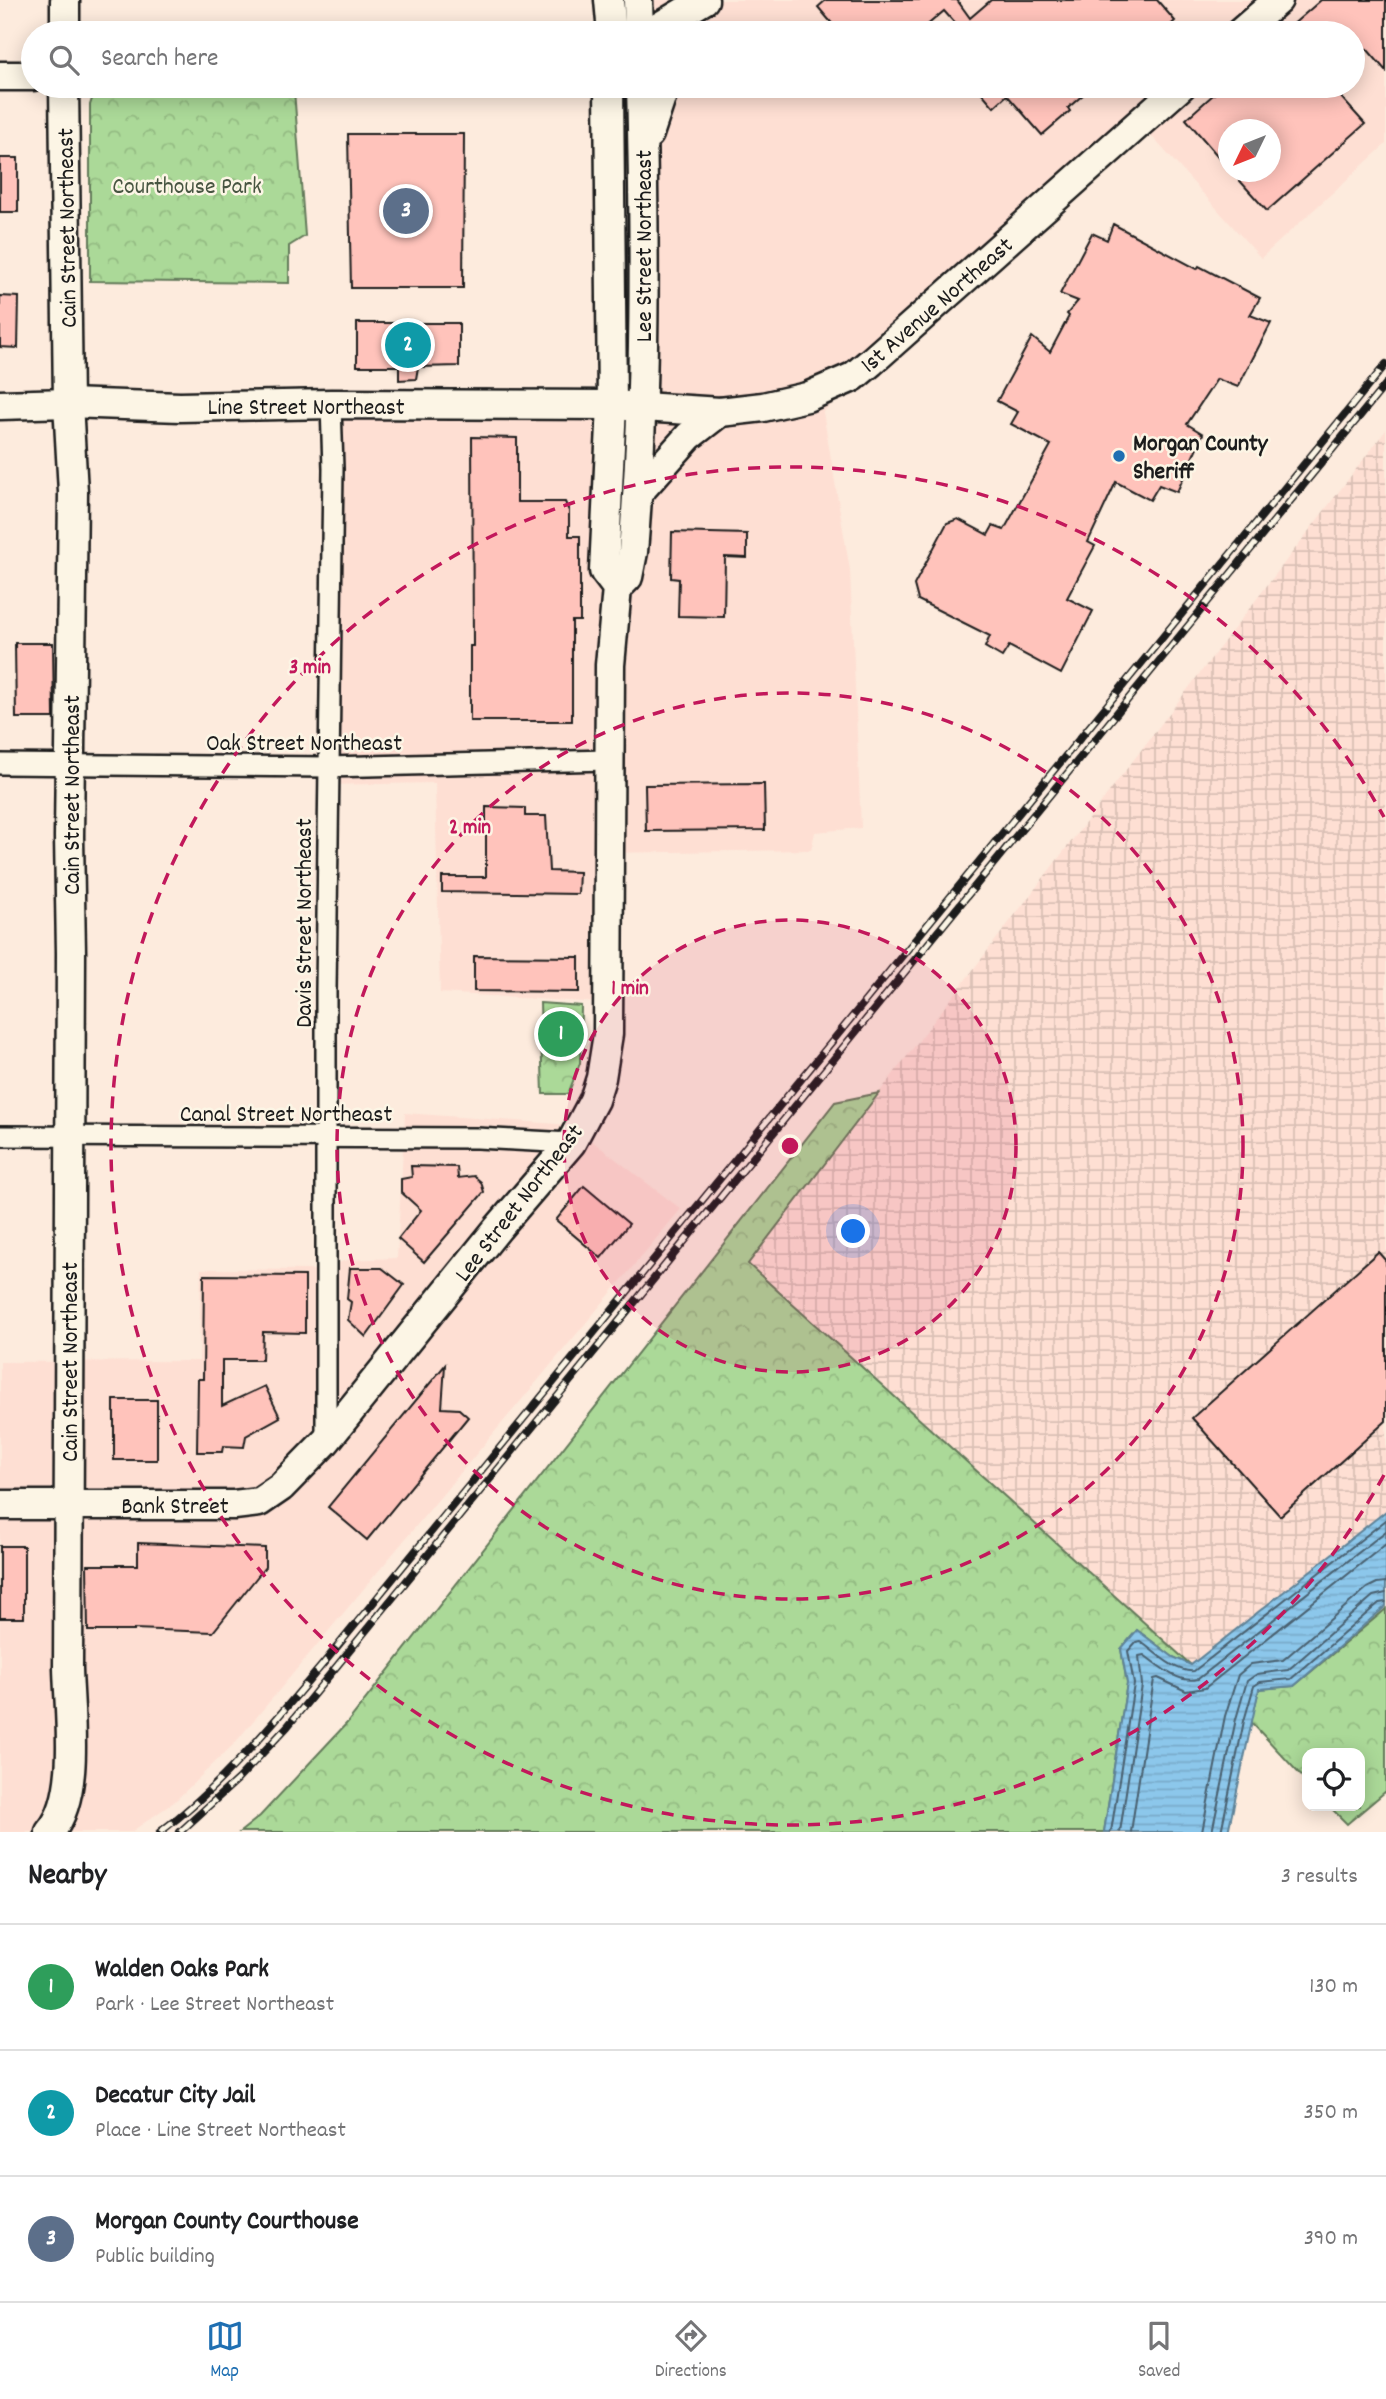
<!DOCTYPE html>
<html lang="en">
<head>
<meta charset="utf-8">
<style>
  :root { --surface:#fff; --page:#f6f6f6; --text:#202124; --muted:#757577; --line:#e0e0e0; --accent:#1f6fb2 }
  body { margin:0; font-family:Dekko,sans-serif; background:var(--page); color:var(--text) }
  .controls { position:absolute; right:21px; bottom:21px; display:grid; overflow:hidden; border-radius:14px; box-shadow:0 4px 18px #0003 }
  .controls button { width:63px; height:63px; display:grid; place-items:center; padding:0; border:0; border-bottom:2px solid var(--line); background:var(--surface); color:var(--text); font:35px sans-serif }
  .compass { position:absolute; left:1218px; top:119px; width:63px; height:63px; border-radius:50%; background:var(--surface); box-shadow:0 4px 18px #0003; rotate:227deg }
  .you { position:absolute; left:854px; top:1232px; width:24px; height:24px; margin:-18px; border:5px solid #fff; border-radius:50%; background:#1a73e8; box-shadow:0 0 0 10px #1a73e833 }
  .badge { display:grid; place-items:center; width:46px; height:46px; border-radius:50%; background:var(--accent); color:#fff; font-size:23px; font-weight:700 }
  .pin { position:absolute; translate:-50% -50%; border:4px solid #fff; box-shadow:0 2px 7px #0006 }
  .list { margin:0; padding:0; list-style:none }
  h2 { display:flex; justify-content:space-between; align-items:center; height:91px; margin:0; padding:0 28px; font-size:30px }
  h2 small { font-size:23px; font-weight:400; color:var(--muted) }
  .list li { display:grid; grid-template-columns:46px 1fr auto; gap:21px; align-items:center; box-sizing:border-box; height:126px; padding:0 28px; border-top:2px solid var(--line) }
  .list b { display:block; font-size:26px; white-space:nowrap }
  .list p { margin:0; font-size:23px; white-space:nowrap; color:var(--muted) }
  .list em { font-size:23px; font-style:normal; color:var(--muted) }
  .icon { flex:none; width:38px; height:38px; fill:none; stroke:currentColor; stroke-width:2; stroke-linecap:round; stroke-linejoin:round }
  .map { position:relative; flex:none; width:1386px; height:1832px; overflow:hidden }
  .search { position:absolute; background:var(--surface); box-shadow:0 4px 18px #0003; left:21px; right:21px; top:21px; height:77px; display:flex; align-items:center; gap:18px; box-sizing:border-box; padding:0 24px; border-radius:38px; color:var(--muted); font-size:26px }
  .sheet { height:469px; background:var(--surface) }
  nav { display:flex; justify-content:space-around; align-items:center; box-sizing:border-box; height:98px; border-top:2px solid var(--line); background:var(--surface); font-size:19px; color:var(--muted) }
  nav a { display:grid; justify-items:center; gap:4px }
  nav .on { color:var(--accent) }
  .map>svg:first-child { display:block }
</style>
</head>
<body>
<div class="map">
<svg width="1386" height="1832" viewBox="0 0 1386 1832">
  <defs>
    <pattern id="industrial-grid" width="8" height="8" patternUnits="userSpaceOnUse" patternTransform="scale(1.75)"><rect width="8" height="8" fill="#fedfd3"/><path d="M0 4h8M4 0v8" fill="none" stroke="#d9bfb5"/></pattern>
    <pattern id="forest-crowns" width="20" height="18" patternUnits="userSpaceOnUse" patternTransform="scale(1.75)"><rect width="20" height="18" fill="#abd998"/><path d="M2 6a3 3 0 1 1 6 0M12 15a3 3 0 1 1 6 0" fill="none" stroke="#93ba82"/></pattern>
    <pattern id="water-rules" width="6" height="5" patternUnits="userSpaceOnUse" patternTransform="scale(1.75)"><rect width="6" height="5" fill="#8cc7eb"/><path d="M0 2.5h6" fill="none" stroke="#78aac9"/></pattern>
  </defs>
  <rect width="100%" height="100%" fill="#fdebdd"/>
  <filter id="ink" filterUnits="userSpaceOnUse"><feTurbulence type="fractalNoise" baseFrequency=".0143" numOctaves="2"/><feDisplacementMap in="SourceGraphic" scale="14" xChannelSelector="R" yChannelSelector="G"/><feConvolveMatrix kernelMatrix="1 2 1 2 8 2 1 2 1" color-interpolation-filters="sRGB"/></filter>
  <g filter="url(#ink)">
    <g fill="#fedfd3" fill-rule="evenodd">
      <path d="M635 0H1386V144L1261 258 1146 130 823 412 850 570 861 828 815 832 811 850 601 853V1003L440 993 435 783 321 785 322 419 652 415 655 86H1353V33H644ZM1228 130H1270V172H1228Z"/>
      <polygon points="405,1113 571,1125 681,1209 234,1744 174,1802 131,1832 0,1832 0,1362 199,1361 201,1269 317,1270 347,1260 397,1258"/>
    </g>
    <polygon fill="url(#industrial-grid)" points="1386,430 1386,1515 1191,1665 748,1264"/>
    <g fill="url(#forest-crowns)" stroke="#647a5a" stroke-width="2">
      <polygon points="107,89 294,90 305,236 289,246 289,283 90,281 90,105 94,93"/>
      <polygon points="540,1003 581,1006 580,1063 568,1094 543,1094"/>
      <polygon points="879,1093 748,1264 1191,1665 1173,1657 1137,1630 1121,1649 1127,1683 1104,1832 240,1832 260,1816 347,1723 835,1102"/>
      <polygon points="1386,1609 1386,1791 1347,1824 1329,1806 1360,1806 1360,1753 1307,1753 1307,1782 1251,1722 1259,1689 1294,1686"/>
    </g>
    <polygon fill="url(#water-rules)" stroke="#5f8398" stroke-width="2" points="1386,1511 1386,1606 1294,1686 1259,1689 1228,1832 1104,1832 1127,1683 1121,1649 1137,1630 1173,1657 1191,1665"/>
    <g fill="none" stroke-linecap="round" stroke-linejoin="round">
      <g stroke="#49606f" stroke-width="2">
        <path d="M1111 1832 1134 1684 1128 1651 1136 1642 1140 1641C1155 1652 1175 1673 1194 1671L1386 1520"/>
        <path d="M1120 1832 1142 1685 1139 1656 1144 1655C1159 1666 1178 1684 1198 1679L1386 1531"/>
        <polyline points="1131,1832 1154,1679 1158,1678 1186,1691 1205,1688 1386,1544"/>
        <polyline points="1202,1832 1225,1716 1238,1675 1251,1664 1283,1660 1367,1588 1377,1583 1386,1582"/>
        <polyline points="1212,1832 1236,1719 1247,1681 1257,1674 1288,1670 1373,1596 1386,1593"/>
        <polyline points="1221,1832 1244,1721 1254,1686 1260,1682 1291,1679 1379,1603 1386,1602"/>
      </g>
    </g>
    <g fill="#ffc3bb" stroke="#1c1c1c" stroke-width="2">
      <polygon points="826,0 957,0 970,18 991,0 1157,0 1175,21 1162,33 953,33 959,28 944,11 918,33 840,33 818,7"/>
      <polygon points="1321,0 1386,0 1386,71 1367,49 1353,61 1353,33 1283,33"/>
      <polygon points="976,86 1093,86 1068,108 1070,111 1042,135 1007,95 994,107"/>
      <polygon points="1223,86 1331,86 1365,124 1267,211 1232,172 1270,172 1270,130 1228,130 1228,168 1186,119"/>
      <polygon points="348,134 464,134 463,288 351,288"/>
      <rect x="0" y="158" width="18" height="54"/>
      <polygon points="1113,224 1197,269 1199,266 1260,298 1250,315 1271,323 1238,387 1217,379 1187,424 1203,434 1177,492 1159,485 1150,500 1116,482 1088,542 1095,546 1067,598 1093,611 1061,674 1009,646 1002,657 985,647 990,636 918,600 914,585 947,523 958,519 988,535 993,526 1004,530 1051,445 1011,424 1018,412 997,401 1032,337 1050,352 1069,316 1067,314 1078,301 1060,294 1092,233 1107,240"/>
      <polygon points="0,296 19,297 18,348 0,347"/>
      <polygon points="357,323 459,323 459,366 418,367 416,379 399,380 399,366 357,366"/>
      <polygon points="472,437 517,438 517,502 565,502 569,511 569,536 580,536 580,621 572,621 572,721 470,721 470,646 473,646"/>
      <polygon points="672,532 747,534 747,558 725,557 724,617 678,616 679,579 671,578"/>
      <polygon points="15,643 53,643 54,718 16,718"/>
      <polygon points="764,784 765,830 646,831 645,785"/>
      <polygon points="486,807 525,808 525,816 546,816 549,871 579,872 578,894 442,892 442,877 486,877"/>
      <polygon points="474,956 579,957 579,992 474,991"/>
      <polygon points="411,1166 457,1167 458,1178 474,1176 481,1182 484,1192 424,1262 398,1239 421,1210 401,1192 401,1179 412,1177"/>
      <polygon points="584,1186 629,1224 601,1258 556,1220"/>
      <polygon points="1378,1252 1386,1261 1386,1421 1280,1516 1192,1418"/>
      <polygon points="350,1268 382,1268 404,1285 366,1337 348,1320 351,1302 347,1299"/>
      <polygon points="204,1275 305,1276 305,1333 263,1332 262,1360 222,1360 222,1406 265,1386 280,1417 246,1436 244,1447 223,1446 222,1452 197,1452 198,1379 203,1379"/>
      <polygon points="445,1365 442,1408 459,1409 468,1417 367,1540 328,1507"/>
      <rect x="114" y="1400" width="43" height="60"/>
      <polygon points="138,1543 265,1548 265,1567 213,1632 134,1629 134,1631 88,1631 87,1565 138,1565"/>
      <rect x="0" y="1546" width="24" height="72"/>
    </g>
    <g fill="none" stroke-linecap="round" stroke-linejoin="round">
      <defs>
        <g id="street">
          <polyline points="0,764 328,767 608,760"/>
          <polyline points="0,1136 477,1138 571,1143"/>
          <polyline points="326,1441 326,990 333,469 331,404"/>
        </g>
        <g id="secondary">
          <polyline points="609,0 612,33"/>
          <polyline points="638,0 639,33"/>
          <polyline points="65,33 65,0"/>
          <polyline points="649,33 704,0"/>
          <polyline points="1240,33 1278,0"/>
          <polyline points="0,76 33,76"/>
          <polyline points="649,134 665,86"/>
          <polyline points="0,405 68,403 180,407 331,404 612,405 720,412 763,407 807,397 853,377 871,362 1181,86"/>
          <polyline points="638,493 689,436 720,412"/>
          <path d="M617 588 628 577 633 552C646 397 645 241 641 86"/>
          <polyline points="0,1505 234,1505 259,1502 281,1487 326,1441 498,1228 571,1143 594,1100 601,1078 608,1034 610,665 617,588 604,571 612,405 609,86"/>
          <path d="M50 1832C81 1796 69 1714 68 1668L71 953 69 837 73 492 68 403 64 86"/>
        </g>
      </defs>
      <use href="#street" stroke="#1c1c1c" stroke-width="24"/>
      <use href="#secondary" stroke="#1c1c1c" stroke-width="33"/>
      <use href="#street" stroke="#fcf5e5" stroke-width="19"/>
      <use href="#secondary" stroke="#fcf5e5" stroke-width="28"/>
      <defs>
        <g id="rail">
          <path d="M160 1832C223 1785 272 1724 323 1664L1386 364"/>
          <polyline points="180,1832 238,1779 287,1727 1386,384"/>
        </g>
      </defs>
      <use href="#rail" stroke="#1c1c1c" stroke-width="8"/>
      <use href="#rail" stroke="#fcf5e5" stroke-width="5" stroke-dasharray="16" stroke-linecap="butt"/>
    </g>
  </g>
  <circle cx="790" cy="1146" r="226" fill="#c2185b" fill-opacity=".12"/>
  <g fill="none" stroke="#c2185b" stroke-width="3.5" stroke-dasharray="12 9">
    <circle cx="790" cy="1146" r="226"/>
    <circle cx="790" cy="1146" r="453"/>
    <path d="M1384 1475A679 679 0 1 1 1384 817"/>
  </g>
  <circle fill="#1f6fb2" stroke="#fcf5e5" stroke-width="2.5" cx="1119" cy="456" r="7"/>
  <g text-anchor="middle" stroke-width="5" stroke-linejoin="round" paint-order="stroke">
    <g font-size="24" fill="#475541" stroke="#fcf5e5">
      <text x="187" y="193">Courthouse Park</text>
    </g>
    <g font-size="24" fill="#1c1c1c" stroke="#fcf5e5">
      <text transform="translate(66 228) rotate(-91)" y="8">Cain Street Northeast</text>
      <text transform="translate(643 246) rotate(-90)" y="8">Lee Street Northeast</text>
      <text transform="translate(936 304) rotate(-41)" y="8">1st Avenue Northeast</text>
      <text x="306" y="414">Line Street Northeast</text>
      <text x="304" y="750">Oak Street Northeast</text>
      <text transform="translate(71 795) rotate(-90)" y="8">Cain Street Northeast</text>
      <text transform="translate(303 923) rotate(-90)" y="8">Davis Street Northeast</text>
      <text x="286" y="1121">Canal Street Northeast</text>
      <text transform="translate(518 1202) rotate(-52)" y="8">Lee Street Northeast</text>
      <text transform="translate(69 1362) rotate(-90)" y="8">Cain Street Northeast</text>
      <text x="175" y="1513">Bank Street</text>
    </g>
    <g font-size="24" font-weight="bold" fill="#1c1c1c" stroke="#fcf5e5" text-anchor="start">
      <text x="1133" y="450">Morgan County<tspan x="1133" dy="28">Sheriff</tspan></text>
    </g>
  </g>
  <circle cx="790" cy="1146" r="10" fill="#c2185b" stroke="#fcf5e5" stroke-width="3.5"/>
  <g font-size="21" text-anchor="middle" font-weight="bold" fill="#c2185b" stroke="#fcf5e5" stroke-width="5" stroke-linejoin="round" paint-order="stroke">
    <text x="310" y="673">3 min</text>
    <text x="470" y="833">2 min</text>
    <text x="630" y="994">1 min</text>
  </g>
</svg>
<div class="controls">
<button><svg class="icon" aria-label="locate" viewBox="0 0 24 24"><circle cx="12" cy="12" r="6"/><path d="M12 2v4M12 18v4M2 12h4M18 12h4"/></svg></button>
</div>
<svg class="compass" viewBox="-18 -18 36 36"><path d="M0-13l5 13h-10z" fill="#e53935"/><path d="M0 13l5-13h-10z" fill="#757577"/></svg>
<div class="you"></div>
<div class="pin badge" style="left:561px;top:1034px;background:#2e9e5b">1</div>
<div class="pin badge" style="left:408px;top:345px;background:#0f9aa8">2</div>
<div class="pin badge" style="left:406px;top:211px;background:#5c6f8a">3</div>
<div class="search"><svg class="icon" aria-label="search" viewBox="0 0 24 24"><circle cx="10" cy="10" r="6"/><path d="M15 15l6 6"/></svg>Search here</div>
</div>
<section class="sheet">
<h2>Nearby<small>3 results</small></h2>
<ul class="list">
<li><span class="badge" style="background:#2e9e5b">1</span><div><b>Walden Oaks Park</b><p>Park · Lee Street Northeast</p></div><em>130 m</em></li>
<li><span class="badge" style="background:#0f9aa8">2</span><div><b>Decatur City Jail</b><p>Place · Line Street Northeast</p></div><em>350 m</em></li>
<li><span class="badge" style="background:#5c6f8a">3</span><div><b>Morgan County Courthouse</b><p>Public building</p></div><em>390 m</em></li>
</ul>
</section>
<nav>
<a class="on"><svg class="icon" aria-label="map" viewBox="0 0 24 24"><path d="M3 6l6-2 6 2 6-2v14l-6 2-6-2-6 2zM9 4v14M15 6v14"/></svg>Map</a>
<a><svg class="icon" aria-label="directions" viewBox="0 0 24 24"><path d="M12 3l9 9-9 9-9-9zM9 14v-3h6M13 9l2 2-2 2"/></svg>Directions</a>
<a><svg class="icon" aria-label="saved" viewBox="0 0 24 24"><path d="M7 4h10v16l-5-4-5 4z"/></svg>Saved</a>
</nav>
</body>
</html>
